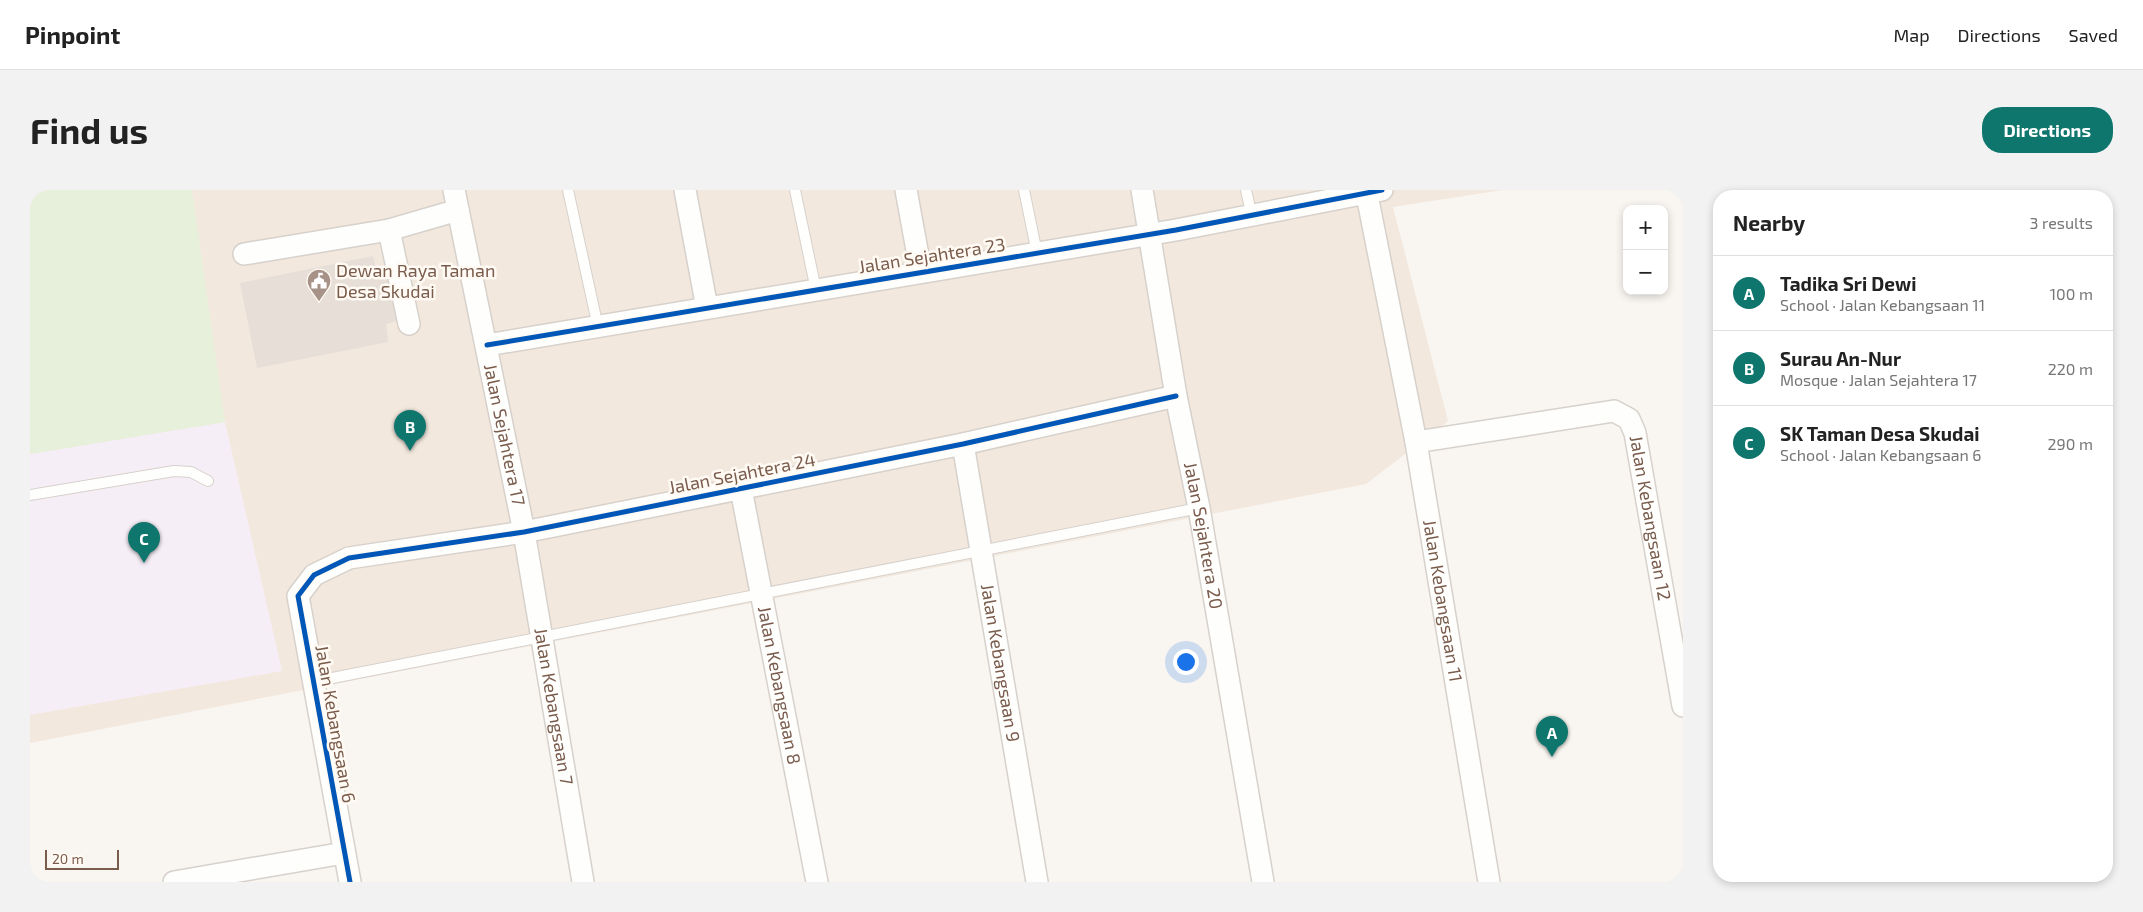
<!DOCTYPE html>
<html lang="en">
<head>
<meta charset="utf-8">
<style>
  :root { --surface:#fff; --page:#f2f2f2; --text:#222; --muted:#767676; --line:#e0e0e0; --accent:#0f766e }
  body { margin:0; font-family:"Exo 2",sans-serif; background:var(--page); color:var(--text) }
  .controls { position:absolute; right:15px; top:15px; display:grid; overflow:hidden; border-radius:10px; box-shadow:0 2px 8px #0003 }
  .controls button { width:45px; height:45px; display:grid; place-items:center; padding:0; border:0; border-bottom:1px solid var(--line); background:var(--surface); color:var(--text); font:25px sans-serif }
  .scale { position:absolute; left:15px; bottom:12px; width:74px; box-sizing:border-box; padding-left:5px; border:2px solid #7a5c4d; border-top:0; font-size:14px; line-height:18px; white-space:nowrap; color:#7a5c4d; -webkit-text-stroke:4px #fffaf3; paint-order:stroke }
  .you { position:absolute; left:1155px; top:471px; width:18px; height:18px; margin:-12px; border:4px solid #fff; border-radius:50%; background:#1a73e8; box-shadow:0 0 0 8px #1a73e833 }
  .badge { display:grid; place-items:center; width:32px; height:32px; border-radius:50%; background:var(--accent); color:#fff; font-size:16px; font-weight:700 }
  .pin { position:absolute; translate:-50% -41px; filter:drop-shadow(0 1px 2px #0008) }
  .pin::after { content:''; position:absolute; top:26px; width:18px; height:15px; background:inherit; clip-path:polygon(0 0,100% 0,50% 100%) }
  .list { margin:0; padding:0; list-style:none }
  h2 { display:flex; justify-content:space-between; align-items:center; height:65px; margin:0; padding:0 20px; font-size:21px }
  h2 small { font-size:16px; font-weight:400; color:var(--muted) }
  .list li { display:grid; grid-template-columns:32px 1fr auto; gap:15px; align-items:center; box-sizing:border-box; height:75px; padding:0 20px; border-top:1px solid var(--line) }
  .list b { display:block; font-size:19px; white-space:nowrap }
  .list p { margin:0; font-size:16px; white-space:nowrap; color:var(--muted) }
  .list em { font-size:16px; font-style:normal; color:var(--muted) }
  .map { position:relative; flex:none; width:1653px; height:692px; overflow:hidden; border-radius:20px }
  header { display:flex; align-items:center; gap:30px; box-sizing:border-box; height:70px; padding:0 25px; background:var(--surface); border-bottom:1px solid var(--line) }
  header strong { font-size:24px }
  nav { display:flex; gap:28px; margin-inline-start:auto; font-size:18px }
  .intro { display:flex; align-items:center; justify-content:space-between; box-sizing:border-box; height:120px; padding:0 30px }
  h1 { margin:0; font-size:35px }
  .button { padding:12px 22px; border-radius:20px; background:var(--accent); color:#fff; font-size:18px; font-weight:700 }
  main { display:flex; gap:30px; padding:0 30px }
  aside { flex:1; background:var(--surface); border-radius:20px; box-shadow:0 2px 8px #0003 }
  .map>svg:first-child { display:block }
</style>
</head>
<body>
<header>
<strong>Pinpoint</strong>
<nav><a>Map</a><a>Directions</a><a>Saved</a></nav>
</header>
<div class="intro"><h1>Find us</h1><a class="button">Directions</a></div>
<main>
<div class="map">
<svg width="1653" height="692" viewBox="0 0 1653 692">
  <rect width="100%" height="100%" fill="#f9f5f0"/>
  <polygon fill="#f2e8de" points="0,0 1473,0 1363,17 1418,231 1336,294 0,553"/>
  <polygon fill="#f6eef6" points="195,232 252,481 0,525 0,264"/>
  <polygon fill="#e7f0db" points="0,0 162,0 195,232 0,264"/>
  <polygon fill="#e6ded7" points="343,66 347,83 357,80 369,130 356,134 358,152 227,178 210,93"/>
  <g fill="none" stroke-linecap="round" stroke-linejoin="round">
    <defs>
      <g id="service">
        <polyline points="538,0 568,137"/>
        <polyline points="765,0 786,100"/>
        <polyline points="994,0 1007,63"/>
        <polyline points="1216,0 1222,27"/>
        <polyline points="0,305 144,281 161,282 178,291"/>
        <polyline points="282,492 1169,318"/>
      </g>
      <g id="minor">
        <path id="s1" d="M424 0 494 342 553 692"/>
        <polyline points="655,0 677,118"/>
        <polyline points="876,0 891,82"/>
        <path id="s2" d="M1112 0 1146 206 1169 318 1233 692"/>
        <path id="s3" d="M1336 0 1386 252 1459 692"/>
        <polyline points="214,64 359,40"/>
        <polyline points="379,134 359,40 428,20"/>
        <polyline points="457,155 1146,40 1352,0"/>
        <path id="s4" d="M1386 252 1584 221 1599 229 1605 243 1653 516"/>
        <path id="s5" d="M933 254 1007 692"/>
        <path id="s6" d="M711 299 787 692"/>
        <polyline points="144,692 314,663"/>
        <polyline points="320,692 268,406 284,385 319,368 494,342 933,254 1146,206"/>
      </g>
    </defs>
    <use href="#service" stroke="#d7d1cb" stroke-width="12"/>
    <use href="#minor" stroke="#d7d1cb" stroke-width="24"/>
    <use href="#service" stroke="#fefefd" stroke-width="10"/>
    <use href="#minor" stroke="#fefefd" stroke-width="21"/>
    <defs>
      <g id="cycleway">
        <polyline points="457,155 1146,40 1352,0"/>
        <polyline points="320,692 268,406 284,385 319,368 494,342 933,254 1146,206"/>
      </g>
    </defs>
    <use href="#cycleway" stroke="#fffaf3" stroke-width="8"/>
    <use href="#cycleway" stroke="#0057b8" stroke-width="5"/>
  </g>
  <defs>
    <symbol id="civic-pin" viewBox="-11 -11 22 30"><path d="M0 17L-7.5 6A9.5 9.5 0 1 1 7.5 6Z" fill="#a69286" stroke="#fffaf3"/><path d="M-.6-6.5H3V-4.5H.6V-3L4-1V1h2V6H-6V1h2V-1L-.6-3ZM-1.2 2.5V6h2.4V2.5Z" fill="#fff"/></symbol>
  </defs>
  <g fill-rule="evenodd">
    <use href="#civic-pin" x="275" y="77" width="28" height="38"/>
  </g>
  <g text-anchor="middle" stroke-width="5" stroke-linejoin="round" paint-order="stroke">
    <g font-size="18" fill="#7a5c4d" stroke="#fffaf3">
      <text transform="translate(902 66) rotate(-9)" y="6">Jalan Sejahtera 23</text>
      <text dy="6" stroke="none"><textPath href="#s1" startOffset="250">Jalan Sejahtera 17</textPath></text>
      <text transform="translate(712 284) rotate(-11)" y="6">Jalan Sejahtera 24</text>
      <text dy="6" stroke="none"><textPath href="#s4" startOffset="319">Jalan Kebangsaan 12</textPath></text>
      <text dy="6" stroke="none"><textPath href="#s2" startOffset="351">Jalan Sejahtera 20</textPath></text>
      <text dy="6" stroke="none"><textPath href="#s3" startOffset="418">Jalan Kebangsaan 11</textPath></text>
      <text dy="6" stroke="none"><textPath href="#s5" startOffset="222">Jalan Kebangsaan 9</textPath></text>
      <text dy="6" stroke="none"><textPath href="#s6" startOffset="200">Jalan Kebangsaan 8</textPath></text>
      <text dy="6" stroke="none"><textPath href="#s1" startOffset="526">Jalan Kebangsaan 7</textPath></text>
      <text transform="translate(305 534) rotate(80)" y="6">Jalan Kebangsaan 6</text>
    </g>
    <g font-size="18" fill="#7a5c4d" stroke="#fffaf3" text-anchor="start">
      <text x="306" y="87">Dewan Raya Taman<tspan x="306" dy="21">Desa Skudai</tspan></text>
    </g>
  </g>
</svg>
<div class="controls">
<button>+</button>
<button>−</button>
</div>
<div class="scale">20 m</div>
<div class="you"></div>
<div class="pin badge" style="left:1522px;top:567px">A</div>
<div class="pin badge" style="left:380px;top:261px">B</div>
<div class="pin badge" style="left:114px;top:373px">C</div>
</div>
<aside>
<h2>Nearby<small>3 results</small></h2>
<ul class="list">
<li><span class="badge">A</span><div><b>Tadika Sri Dewi</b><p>School · Jalan Kebangsaan 11</p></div><em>100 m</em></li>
<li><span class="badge">B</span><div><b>Surau An-Nur</b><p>Mosque · Jalan Sejahtera 17</p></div><em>220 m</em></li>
<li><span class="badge">C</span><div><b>SK Taman Desa Skudai</b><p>School · Jalan Kebangsaan 6</p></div><em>290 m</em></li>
</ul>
</aside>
</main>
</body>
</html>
